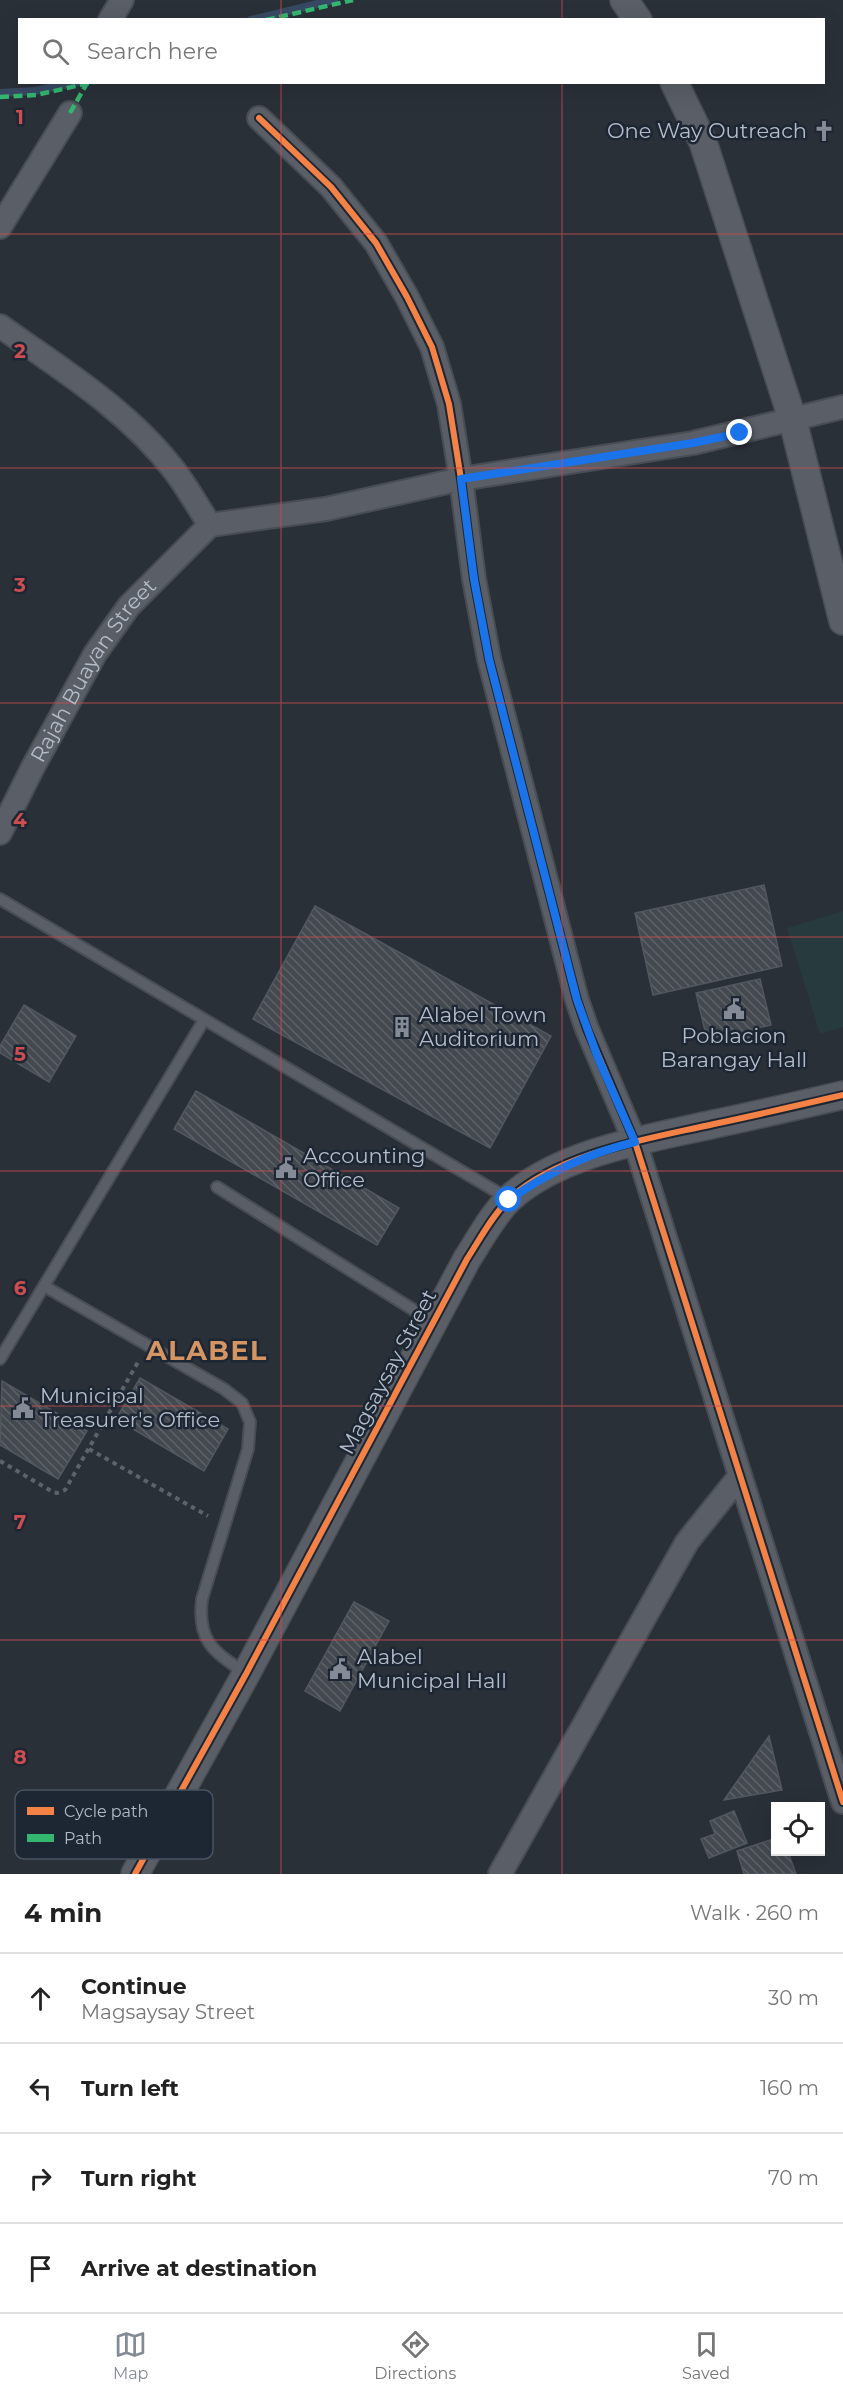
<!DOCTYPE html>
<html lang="en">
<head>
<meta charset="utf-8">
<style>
  :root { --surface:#fff; --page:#f6f6f6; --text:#222; --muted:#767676; --line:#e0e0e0; --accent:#848b96 }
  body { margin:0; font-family:Montserrat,sans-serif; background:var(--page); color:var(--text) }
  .controls { position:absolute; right:18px; bottom:18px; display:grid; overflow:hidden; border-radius:0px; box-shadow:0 6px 24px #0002 }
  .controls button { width:54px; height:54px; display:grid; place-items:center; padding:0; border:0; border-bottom:2px solid var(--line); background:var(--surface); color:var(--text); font:30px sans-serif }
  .stop { position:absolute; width:18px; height:18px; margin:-14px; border:4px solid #1a73e8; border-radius:50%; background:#fff }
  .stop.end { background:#1a73e8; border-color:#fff; box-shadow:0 2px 6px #0008 }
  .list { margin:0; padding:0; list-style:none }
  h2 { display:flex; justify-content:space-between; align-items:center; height:78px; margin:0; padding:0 24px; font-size:26px }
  h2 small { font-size:20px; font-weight:400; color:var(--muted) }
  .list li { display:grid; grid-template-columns:39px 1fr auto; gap:18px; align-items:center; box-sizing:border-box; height:90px; padding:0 24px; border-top:2px solid var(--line) }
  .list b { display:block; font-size:22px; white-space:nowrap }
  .list p { margin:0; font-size:20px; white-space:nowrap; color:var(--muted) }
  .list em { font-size:20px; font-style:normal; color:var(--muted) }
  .icon { flex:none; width:33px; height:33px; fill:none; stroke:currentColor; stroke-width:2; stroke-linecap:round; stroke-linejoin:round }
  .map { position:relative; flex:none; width:843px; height:1874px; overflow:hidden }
  .search { position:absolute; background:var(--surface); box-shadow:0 6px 24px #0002; left:18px; right:18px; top:18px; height:66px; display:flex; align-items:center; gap:15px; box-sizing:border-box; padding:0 21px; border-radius:0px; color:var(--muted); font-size:22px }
  .sheet { height:438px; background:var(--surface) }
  nav { display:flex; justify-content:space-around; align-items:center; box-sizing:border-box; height:84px; border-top:2px solid var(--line); background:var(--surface); font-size:16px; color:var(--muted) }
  nav a { display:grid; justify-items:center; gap:3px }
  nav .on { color:var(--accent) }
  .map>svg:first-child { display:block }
</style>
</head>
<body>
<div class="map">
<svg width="843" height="1874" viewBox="0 0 843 1874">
  <defs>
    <pattern id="building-back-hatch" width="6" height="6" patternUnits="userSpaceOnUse" patternTransform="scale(1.5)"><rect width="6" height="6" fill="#444950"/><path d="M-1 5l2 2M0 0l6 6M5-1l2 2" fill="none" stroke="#5d6168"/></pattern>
  </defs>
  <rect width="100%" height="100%" fill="#2a3038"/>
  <polygon fill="#273a3e" points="843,911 843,1027 820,1034 787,928"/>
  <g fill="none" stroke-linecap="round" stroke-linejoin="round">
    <g stroke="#384963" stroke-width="8">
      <polyline points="251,20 334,0"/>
      <polyline points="0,93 35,91 78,82"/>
    </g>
  </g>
  <g fill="url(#building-back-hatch)" stroke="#52575f" stroke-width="1.5">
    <polygon points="764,885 782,966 653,995 635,913"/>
    <polygon points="315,906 551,1036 490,1148 253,1019"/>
    <polygon points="760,979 771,1025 752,1029 754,1036 728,1042 726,1035 707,1039 696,993"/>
    <polygon points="24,1005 76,1036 49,1082 0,1053 0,1046"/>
    <polygon points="196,1091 399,1208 377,1245 174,1129"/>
    <polygon points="140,1378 228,1429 204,1471 116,1419"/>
    <polygon points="2,1381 87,1431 58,1479 0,1445"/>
    <polygon points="354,1602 389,1621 340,1711 305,1691"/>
    <polygon points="769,1736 782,1790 724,1800"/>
    <polygon points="734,1811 747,1843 709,1858 701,1839 715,1834 710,1821"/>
    <polygon points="776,1838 776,1852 788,1852 796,1874 744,1874 737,1851"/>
  </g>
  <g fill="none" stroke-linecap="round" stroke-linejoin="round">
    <defs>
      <g id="service">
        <polyline points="0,899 509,1199"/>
        <polyline points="217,1187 433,1322"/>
        <path d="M44 1286 224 1389 242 1403 250 1422 248 1449 202 1599C197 1641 213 1651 245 1673"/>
        <polyline points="0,1359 204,1020"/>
      </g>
      <g id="minor">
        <polyline points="110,20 122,0"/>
        <polyline points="259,118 331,187 376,243 407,297 432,347 449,404 461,479 474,579 489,659 577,1000 587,1029 635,1142 843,1802"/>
        <polyline points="0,227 70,113"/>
        <path d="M0 326C61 369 128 410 174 470 187 487 198 507 210 525"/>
        <polyline points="210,525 326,509 461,479 693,443 843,407"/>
        <path id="s1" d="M0 833 33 767 95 654 129 606 210 525"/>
        <polyline points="500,1874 687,1542 739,1477"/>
      </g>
      <g id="tertiary">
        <polyline points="624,0 638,20"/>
        <polyline points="674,82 703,142 793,421 843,621"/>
        <path d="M135 1874 246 1674 467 1259C480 1239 492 1216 509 1199 560 1152 648 1139 714 1124 757 1115 800 1105 843 1095"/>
      </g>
    </defs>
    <use href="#service" stroke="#484c53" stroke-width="14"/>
    <use href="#minor" stroke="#484c53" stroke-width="26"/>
    <use href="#tertiary" stroke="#484c53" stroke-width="30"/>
    <g stroke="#5d636a" stroke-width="4" stroke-dasharray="4.5 4.5" stroke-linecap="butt">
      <polyline points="89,1449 208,1516"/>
      <polyline points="0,1461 53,1492 57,1493 65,1490 138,1362"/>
    </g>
    <use href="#service" stroke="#5a5e66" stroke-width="10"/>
    <use href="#minor" stroke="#5a5e66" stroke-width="22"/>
    <use href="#tertiary" stroke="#5a5e66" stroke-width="27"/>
    <g stroke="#33b770" stroke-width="4.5" stroke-dasharray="9 4.5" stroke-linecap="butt">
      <polyline points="266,20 353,0"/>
      <polyline points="0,97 36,95 94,82"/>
      <polyline points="70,113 86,85"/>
    </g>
    <defs>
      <g id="cycleway">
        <polyline points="259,118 331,187 376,243 407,297 432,347 449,404 461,479 474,579 489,659 577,1000 587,1029 635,1142 843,1802"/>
        <path d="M135 1874 246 1674 467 1259C480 1239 492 1216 509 1199 560 1152 648 1139 714 1124 757 1115 800 1105 843 1095"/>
      </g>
    </defs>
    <use href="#cycleway" stroke="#1d2633" stroke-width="10"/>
    <use href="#cycleway" stroke="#f48246" stroke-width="6"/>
  </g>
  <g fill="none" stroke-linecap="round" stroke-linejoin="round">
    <path stroke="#1a73e8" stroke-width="8" d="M509 1200C548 1172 589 1153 635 1142L598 1058 577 1000 489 659 474 579 461 479 693 443 740 433"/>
  </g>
  <path fill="none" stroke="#ce4d50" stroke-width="1.5" stroke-opacity="0.55" d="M281 0V20M562 0V20M281 82V1874M562 82V1874M0 234H843M0 468H843M0 703H843M0 937H843M0 1171H843M0 1406H843M0 1640H843"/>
  <defs>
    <symbol id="church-bare" viewBox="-9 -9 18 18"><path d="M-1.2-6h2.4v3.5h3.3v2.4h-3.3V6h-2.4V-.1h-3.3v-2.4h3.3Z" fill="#848b96" stroke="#1d2633" stroke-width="2.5" paint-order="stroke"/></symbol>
    <symbol id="civic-bare" viewBox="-9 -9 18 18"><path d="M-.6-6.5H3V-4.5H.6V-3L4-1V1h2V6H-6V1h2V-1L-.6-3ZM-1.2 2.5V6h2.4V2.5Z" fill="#848b96" stroke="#1d2633" stroke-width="2.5" paint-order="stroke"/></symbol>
    <symbol id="building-bare" viewBox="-9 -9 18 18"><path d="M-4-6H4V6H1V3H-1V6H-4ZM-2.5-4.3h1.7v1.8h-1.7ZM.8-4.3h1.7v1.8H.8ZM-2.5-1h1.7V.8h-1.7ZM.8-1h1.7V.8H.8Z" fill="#848b96" stroke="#1d2633" stroke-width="2.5" paint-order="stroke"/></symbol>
  </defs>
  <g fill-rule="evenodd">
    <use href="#church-bare" x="809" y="116" width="30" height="30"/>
    <use href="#civic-bare" x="719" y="994" width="30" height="30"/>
    <use href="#building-bare" x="387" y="1012" width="30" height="30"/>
    <use href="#civic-bare" x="271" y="1153" width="30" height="30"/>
    <use href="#civic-bare" x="8" y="1393" width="30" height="30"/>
    <use href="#civic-bare" x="325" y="1654" width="30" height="30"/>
  </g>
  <g text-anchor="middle" stroke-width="5" stroke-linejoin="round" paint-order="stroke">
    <g font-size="21" fill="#b4bcc9" stroke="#1d2633" text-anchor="start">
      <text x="807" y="138" text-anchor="end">One Way Outreach</text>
      <text x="419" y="1022">Alabel Town<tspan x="419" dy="24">Auditorium</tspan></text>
      <text x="734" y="1043" text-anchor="middle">Poblacion<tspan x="734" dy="24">Barangay Hall</tspan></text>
      <text x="303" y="1163">Accounting<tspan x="303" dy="24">Office</tspan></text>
      <text x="40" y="1403">Municipal<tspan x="40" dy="24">Treasurer's Office</tspan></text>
      <text x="357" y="1664">Alabel<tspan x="357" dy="24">Municipal Hall</tspan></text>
    </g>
    <g font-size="21" fill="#b4bcc9" stroke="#1d2633">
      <text dy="7" stroke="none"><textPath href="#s1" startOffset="188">Rajah Buayan Street</textPath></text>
      <text transform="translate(388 1372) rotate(-62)" y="7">Magsaysay Street</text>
    </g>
    <g font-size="27" font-weight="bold" letter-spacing="1.5" fill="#d59563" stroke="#1d2633">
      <text x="207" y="1360">ALABEL</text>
    </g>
  </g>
  <rect x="15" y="1790" width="198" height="69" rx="9" fill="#1d2633" stroke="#4a5360" stroke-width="1.5"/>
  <rect x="27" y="1807" width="27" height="8" fill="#f48246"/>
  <rect x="27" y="1834" width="27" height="8" fill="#33b770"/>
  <g font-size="16" fill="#b4bcc9">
    <text x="64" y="1817">Cycle path</text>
    <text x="64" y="1844">Path</text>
  </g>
  <g font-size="20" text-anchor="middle" font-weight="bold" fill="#ce4d50" stroke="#1d2633" stroke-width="5" stroke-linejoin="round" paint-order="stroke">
    <text x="20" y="124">1</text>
    <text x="20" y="358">2</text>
    <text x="20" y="592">3</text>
    <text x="20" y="827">4</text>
    <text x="20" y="1061">5</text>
    <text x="20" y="1295">6</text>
    <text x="20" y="1529">7</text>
    <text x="20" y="1764">8</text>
  </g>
</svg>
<div class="controls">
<button><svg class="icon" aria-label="locate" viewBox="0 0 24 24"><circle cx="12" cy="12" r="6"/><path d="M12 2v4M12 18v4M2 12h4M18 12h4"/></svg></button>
</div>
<div class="stop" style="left:509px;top:1200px"></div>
<div class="stop end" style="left:740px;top:433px"></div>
<div class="search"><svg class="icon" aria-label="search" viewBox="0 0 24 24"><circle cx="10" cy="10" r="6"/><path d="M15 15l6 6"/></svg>Search here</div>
</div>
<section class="sheet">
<h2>4 min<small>Walk · 260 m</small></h2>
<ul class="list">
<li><svg class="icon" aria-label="ahead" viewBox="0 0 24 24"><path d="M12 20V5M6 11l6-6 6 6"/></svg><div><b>Continue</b><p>Magsaysay Street</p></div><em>30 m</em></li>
<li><svg class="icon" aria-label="left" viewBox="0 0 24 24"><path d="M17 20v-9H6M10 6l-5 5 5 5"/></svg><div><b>Turn left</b></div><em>160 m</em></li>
<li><svg class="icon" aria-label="right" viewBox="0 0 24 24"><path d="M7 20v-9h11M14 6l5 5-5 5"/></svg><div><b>Turn right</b></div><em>70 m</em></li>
<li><svg class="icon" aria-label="arrive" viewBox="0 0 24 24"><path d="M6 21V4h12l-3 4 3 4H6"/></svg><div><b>Arrive at destination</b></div></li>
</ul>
</section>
<nav>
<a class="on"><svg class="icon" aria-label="map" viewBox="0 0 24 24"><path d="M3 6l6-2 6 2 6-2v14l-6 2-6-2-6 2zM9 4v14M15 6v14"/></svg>Map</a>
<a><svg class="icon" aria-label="directions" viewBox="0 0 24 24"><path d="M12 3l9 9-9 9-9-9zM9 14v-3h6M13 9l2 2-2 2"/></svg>Directions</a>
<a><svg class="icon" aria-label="saved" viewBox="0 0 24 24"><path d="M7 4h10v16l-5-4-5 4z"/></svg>Saved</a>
</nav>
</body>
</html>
